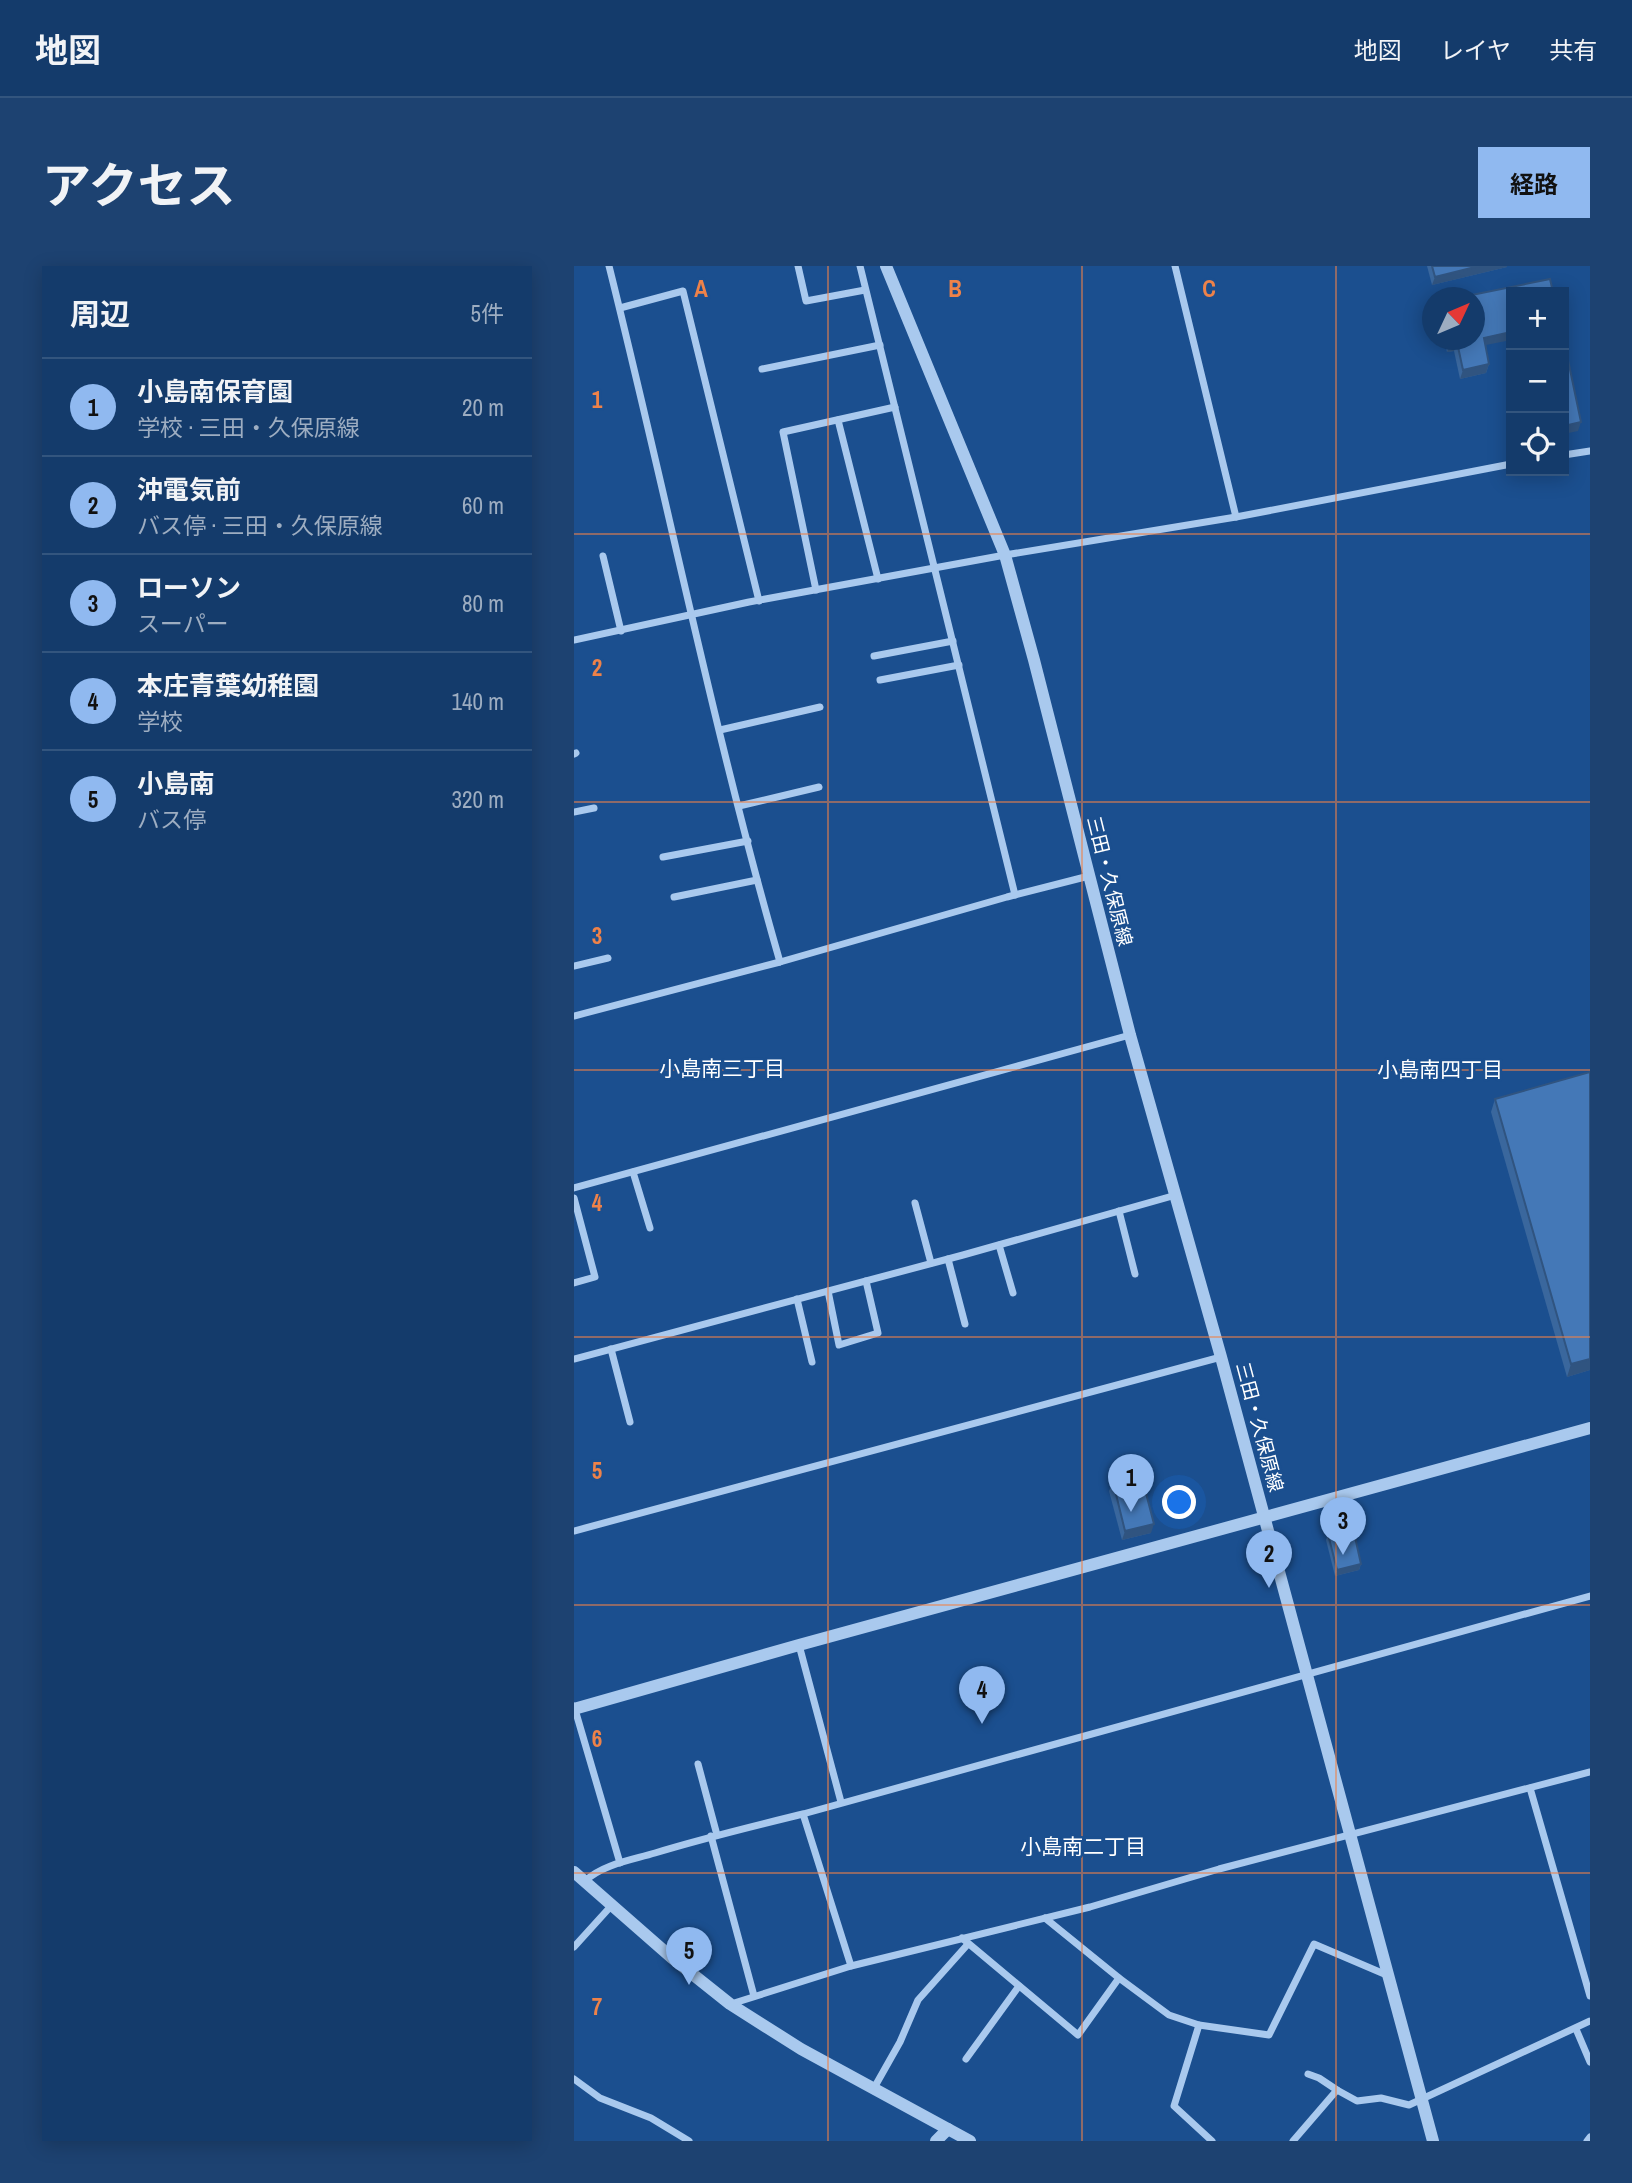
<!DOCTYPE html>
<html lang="ja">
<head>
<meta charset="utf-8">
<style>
  :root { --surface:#143b6b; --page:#1d4271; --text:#f1f3f6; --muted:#9dadc1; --line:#33557e; --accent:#90b9f0 }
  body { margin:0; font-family:"Archivo Narrow","Noto Sans JP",sans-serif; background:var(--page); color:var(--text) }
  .controls { position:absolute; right:21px; top:21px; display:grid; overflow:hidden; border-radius:0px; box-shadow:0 4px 18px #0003 }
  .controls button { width:63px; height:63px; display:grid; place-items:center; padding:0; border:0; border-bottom:2px solid var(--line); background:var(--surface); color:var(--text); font:35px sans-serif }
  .compass { position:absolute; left:848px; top:21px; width:63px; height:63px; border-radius:50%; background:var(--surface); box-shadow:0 4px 18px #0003; rotate:46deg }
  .you { position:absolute; left:606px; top:1237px; width:24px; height:24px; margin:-18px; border:5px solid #fff; border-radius:50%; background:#1a73e8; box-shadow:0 0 0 10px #1a73e833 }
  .badge { display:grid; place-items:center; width:46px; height:46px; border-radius:50%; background:var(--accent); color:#111; font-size:23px; font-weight:700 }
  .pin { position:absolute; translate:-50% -58px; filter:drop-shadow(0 2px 4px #0008) }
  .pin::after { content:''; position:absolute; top:37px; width:24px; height:21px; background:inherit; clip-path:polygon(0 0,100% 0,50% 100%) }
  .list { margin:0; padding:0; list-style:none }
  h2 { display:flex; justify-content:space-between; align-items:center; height:91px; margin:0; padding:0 28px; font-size:30px }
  h2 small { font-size:23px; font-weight:400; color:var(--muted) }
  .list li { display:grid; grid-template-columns:46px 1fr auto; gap:21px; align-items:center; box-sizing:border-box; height:98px; padding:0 28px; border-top:2px solid var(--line) }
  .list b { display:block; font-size:26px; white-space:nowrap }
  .list p { margin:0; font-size:23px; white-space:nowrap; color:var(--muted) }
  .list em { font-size:23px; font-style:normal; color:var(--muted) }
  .icon { flex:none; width:38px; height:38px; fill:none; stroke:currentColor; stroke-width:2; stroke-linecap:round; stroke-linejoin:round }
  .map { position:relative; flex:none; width:1016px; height:1875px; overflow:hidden; border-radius:0px }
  header { display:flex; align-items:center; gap:42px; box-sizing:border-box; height:98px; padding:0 35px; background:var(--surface); border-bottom:2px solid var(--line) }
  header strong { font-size:33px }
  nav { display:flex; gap:38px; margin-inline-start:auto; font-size:24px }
  .intro { display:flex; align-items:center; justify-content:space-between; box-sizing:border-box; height:168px; padding:0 42px }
  h1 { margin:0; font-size:49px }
  .button { padding:18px 32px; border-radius:0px; background:var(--accent); color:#111; font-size:24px; font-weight:700 }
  main { display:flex; gap:42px; padding:0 42px }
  aside { flex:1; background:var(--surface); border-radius:0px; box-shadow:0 4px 18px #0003 }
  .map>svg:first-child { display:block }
</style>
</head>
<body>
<header>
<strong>地図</strong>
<nav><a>地図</a><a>レイヤ</a><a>共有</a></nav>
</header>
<div class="intro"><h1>アクセス</h1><a class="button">経路</a></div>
<main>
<aside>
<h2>周辺<small>5件</small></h2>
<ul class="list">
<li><span class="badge">1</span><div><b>小島南保育園</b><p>学校 · 三田・久保原線</p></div><em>20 m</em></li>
<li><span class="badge">2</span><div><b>沖電気前</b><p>バス停 · 三田・久保原線</p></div><em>60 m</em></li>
<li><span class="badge">3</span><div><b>ローソン</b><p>スーパー</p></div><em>80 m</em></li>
<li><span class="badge">4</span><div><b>本庄青葉幼稚園</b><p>学校</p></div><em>140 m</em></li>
<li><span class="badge">5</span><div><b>小島南</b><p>バス停</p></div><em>320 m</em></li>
</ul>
</aside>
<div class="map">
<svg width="1016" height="1875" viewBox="0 0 1016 1875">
  <rect width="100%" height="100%" fill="#1b4f8f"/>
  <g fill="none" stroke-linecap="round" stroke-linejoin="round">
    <g stroke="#a9c9ee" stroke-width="7">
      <path d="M35 0C93 232 140 467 206 696"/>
      <polyline points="224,0 232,35 291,24"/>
      <polyline points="286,0 441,629"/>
      <polyline points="601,0 662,251"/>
      <polyline points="46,42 109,25 185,335"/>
      <polyline points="188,103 306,79"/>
      <polyline points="264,154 304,313"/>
      <polyline points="990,189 1016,185"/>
      <polyline points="29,290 47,365"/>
      <polyline points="242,324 209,166 321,141"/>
      <polyline points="0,374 175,336 431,289 662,251 937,198"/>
      <polyline points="300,390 379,375"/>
      <polyline points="306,414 385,399"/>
      <polyline points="146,464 246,441"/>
      <polyline points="0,488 2,487"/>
      <polyline points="165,540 245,521"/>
      <polyline points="0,546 20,542"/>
      <polyline points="89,591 174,575"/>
      <polyline points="100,631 183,614"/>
      <polyline points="0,700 34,692"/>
      <polyline points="0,750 206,696 433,631 515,610"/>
      <polyline points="59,906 76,962"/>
      <polyline points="0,922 556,769"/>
      <polyline points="0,932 21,1011 0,1017"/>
      <polyline points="341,937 357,997"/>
      <polyline points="545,945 561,1008"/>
      <polyline points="425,979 439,1027"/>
      <polyline points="374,993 391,1058"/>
      <polyline points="254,1025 265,1079 304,1067 292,1015"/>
      <polyline points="223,1033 238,1096"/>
      <polyline points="37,1083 56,1156"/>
      <polyline points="0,1093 389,989 602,929"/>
      <polyline points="0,1265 647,1091"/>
      <polyline points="225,1379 267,1536"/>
      <polyline points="0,1440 46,1597"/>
      <polyline points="124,1498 143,1569"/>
      <polyline points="956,1522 1016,1730"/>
      <polyline points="229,1548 277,1700"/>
      <polyline points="137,1570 180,1730"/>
      <path d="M11 1615C29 1598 58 1594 81 1587 130 1572 180 1560 229 1548L1016 1330"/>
      <polyline points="471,1652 545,1712 595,1749 625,1759 695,1769 740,1678 815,1710"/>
      <polyline points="388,1672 504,1769 545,1712"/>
      <polyline points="0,1681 38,1639"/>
      <polyline points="157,1738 277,1700 516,1641 645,1603 1016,1506"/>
      <polyline points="625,1759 600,1840 638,1875"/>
      <polyline points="1002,1763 1016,1796"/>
      <polyline points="392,1793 445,1720"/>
      <polyline points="734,1808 745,1812 763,1824"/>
      <polyline points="0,1813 26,1832 77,1852 115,1875"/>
      <polyline points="300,1822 326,1776 344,1734 394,1678"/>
      <polyline points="719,1875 763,1824 783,1835 807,1832 835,1839 1016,1755"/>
      <polyline points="1013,1875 1016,1871"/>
    </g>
    <g stroke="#a9c9ee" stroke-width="12">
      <polyline points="312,0 431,289 460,394 556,769 647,1091 859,1875"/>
      <polyline points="0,1443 225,1379 1016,1162"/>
      <polyline points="0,1606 97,1691 156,1738 227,1783 396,1875"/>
      <polyline points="362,1875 374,1863"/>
    </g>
  </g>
  <g fill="#3a679d">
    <polygon points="853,0 933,0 933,1 858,19"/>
    <polygon points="870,74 900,74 911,79 915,98 912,107 886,113 880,85 873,86"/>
    <polygon points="1016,806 1016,1104 993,1111 917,846 921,833"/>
    <polygon points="539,1216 577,1267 548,1274 535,1225"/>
    <polygon points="754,1268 787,1298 785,1304 761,1310 752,1274"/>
  </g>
  <g fill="#305480">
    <polygon points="905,0 933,0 933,1 858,19 861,11"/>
    <polygon points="937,66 937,74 907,80 910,72"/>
    <polygon points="883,76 880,85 873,86 876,77"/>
    <polygon points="915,98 912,107 886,113 889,104"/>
    <polygon points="1007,156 1004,165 990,168 990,160"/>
    <polygon points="1016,1093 1016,1104 993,1111 997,1098"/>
    <polygon points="580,1258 577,1267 548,1274 551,1265"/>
    <polygon points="787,1298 785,1304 761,1310 763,1304"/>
  </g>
  <g fill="#4478b7" stroke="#305480" stroke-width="2">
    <polygon points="858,0 905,0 861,11"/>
    <polygon points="976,13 979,26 937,26 937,66 910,72 915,98 889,104 883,76 876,77 875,74 900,74 900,32 883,32"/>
    <polygon points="990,75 1007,156 990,160"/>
    <polygon points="1016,806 1016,1093 997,1098 921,833"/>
    <polygon points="567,1208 580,1258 551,1265 539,1216"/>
    <polygon points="779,1262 787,1298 763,1304 754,1268"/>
  </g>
  <path fill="none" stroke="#ee8249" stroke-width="2" stroke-opacity="0.55" d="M254 0V1875M508 0V1875M762 0V1875M0 268H1016M0 536H1016M0 804H1016M0 1071H1016M0 1339H1016M0 1607H1016"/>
  <g text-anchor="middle" stroke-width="5" stroke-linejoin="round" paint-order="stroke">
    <g font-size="19" fill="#fff" stroke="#1b4f8f">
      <text transform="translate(536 615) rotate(76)" y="7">三田・久保原線</text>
      <text transform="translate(686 1161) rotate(75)" y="7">三田・久保原線</text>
    </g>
    <g font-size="21" fill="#fff" stroke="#1b4f8f">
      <text x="148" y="810">小島南三丁目</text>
      <text x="866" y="811">小島南四丁目</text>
      <text x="509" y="1588">小島南二丁目</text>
    </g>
  </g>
  <g font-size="23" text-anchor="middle" font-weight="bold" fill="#ee8249" stroke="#1b4f8f" stroke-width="5" stroke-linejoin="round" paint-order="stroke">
    <text x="127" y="31">A</text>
    <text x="381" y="31">B</text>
    <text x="635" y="31">C</text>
    <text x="23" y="142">1</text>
    <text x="23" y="410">2</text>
    <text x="23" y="678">3</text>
    <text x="23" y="945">4</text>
    <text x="23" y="1213">5</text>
    <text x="23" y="1481">6</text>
    <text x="23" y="1749">7</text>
  </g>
</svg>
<div class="controls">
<button>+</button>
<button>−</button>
<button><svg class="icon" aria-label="locate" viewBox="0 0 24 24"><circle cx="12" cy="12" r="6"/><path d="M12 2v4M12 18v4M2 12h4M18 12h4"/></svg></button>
</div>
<svg class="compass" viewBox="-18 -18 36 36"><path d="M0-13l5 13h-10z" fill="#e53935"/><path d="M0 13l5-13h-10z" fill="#9dadc1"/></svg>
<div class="you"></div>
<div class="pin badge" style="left:557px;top:1246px">1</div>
<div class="pin badge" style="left:695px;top:1322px">2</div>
<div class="pin badge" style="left:769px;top:1289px">3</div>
<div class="pin badge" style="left:408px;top:1458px">4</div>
<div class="pin badge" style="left:115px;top:1719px">5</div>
</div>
</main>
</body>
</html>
